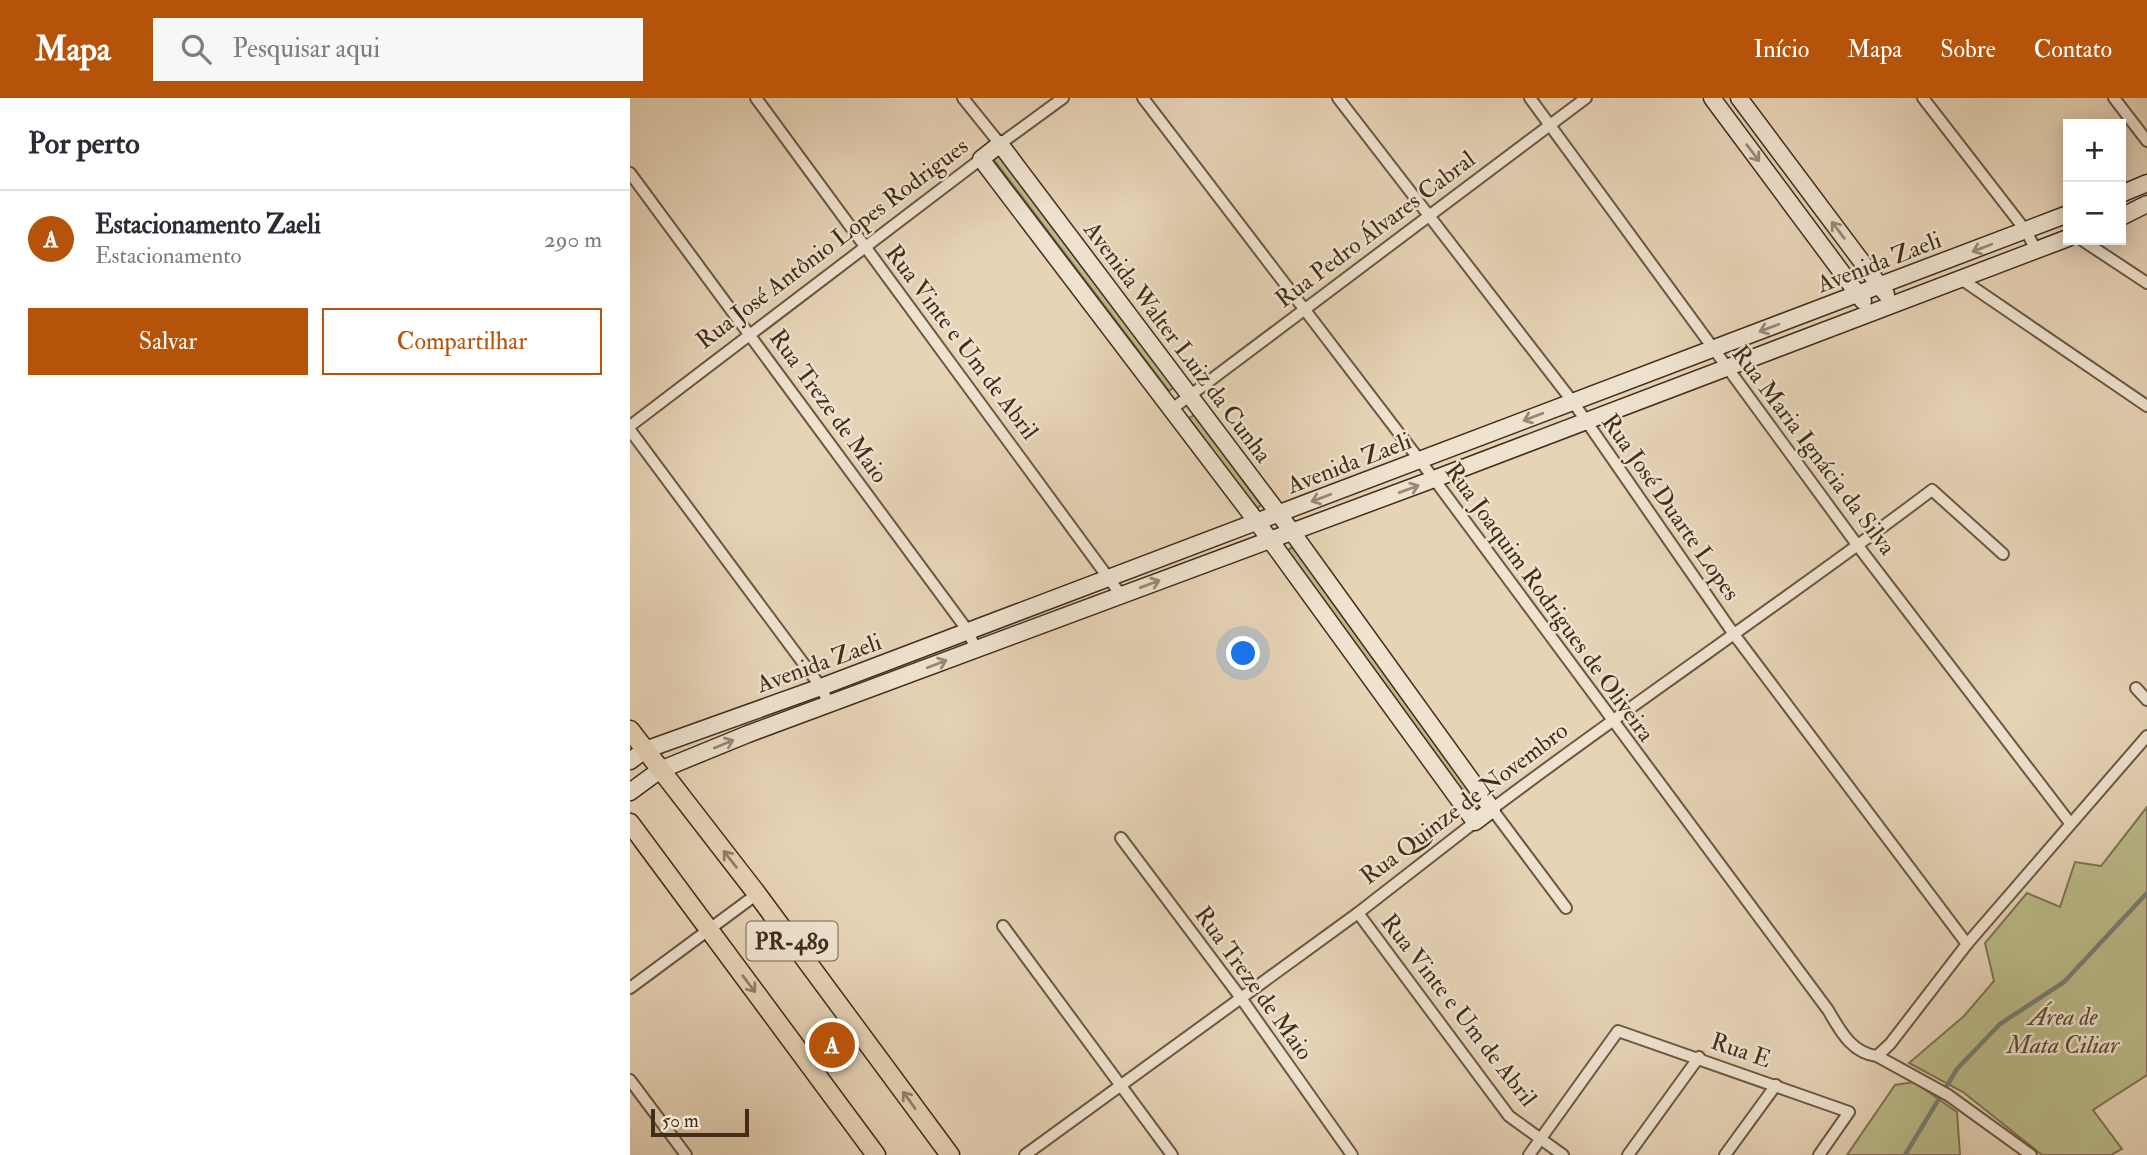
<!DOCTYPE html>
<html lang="pt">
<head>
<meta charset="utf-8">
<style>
  :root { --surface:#fff; --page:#f7f7f7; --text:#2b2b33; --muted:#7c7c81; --line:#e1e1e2; --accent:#b45309 }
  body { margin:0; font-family:"IM FELL Double Pica",serif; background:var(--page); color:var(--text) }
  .controls { position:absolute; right:21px; top:21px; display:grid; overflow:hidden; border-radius:0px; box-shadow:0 4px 18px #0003 }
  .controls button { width:63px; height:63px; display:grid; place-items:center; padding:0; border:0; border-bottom:2px solid var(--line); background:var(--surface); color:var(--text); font:35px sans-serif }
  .scale { position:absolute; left:21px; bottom:18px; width:98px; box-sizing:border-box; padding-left:7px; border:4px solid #432d1a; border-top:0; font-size:19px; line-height:24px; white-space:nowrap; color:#432d1a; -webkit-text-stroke:5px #efe3d0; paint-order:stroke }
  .you { position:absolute; left:614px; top:556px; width:24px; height:24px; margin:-18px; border:5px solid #fff; border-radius:50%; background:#1a73e8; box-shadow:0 0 0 10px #1a73e833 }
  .badge { display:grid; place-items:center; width:46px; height:46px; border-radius:50%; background:var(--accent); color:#fff; font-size:23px; font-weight:700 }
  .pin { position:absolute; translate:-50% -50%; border:4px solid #fff; box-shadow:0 2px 7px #0006 }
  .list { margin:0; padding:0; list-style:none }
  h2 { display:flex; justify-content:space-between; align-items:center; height:91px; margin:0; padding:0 28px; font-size:30px }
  h2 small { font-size:23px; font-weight:400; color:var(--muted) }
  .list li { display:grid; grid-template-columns:46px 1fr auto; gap:21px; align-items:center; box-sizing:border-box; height:98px; padding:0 28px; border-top:2px solid var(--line) }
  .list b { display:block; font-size:26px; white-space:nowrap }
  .list p { margin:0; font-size:23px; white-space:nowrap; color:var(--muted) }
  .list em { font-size:23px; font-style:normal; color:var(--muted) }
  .actions { display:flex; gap:14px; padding:21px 28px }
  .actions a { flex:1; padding:16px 0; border:2px solid var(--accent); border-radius:0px; text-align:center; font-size:24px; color:var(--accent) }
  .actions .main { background:var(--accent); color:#fff }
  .icon { flex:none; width:38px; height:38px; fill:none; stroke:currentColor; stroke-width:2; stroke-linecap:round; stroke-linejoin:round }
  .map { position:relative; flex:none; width:1517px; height:1057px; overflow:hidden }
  header { display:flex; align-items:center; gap:42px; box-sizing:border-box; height:98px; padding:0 35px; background:var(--accent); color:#fff }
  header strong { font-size:33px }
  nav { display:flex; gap:38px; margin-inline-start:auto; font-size:24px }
  .search { width:490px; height:63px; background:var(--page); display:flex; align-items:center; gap:18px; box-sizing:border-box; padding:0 24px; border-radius:0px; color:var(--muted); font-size:26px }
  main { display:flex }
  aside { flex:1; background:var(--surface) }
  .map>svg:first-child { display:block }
</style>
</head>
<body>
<header>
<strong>Mapa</strong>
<div class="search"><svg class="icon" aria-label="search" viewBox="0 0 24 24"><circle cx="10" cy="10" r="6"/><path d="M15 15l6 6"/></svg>Pesquisar aqui</div>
<nav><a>Início</a><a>Mapa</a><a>Sobre</a><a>Contato</a></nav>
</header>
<main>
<aside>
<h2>Por perto<small></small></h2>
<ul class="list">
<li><span class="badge">A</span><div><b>Estacionamento Zaeli</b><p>Estacionamento</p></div><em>290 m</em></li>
</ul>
<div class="actions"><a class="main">Salvar</a><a>Compartilhar</a></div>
</aside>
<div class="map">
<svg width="1517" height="1057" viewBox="0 0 1517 1057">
  <rect width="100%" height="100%" fill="#e7d4b7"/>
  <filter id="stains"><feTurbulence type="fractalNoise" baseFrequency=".00286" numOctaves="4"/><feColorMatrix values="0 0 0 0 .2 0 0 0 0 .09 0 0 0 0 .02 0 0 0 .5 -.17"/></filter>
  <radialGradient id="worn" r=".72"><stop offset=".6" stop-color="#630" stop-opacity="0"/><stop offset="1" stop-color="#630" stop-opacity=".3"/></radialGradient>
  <g fill="#bbbb8a" stroke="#7f7452" stroke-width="2">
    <polygon points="367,54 545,289 539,293 361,58"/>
    <polygon points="564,317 631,407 625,412 559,320"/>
    <polygon points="664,448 851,708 845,713 657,453"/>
    <polygon points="1517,709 1517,977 1463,1012 1492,1051 1481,1057 1412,1057 1333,994 1279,965 1334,918 1364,883 1355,845 1397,795 1430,809 1445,764 1471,768"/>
    <polygon points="1284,984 1327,1014 1330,1057 1217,1057 1265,987"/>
  </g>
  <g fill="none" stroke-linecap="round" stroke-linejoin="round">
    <polyline stroke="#758075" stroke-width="4.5" points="1275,1057 1327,971 1370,926 1434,884 1517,795"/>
    <defs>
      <g id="street">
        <polyline points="126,0 491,497"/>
        <polyline points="333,0 370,46 433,0"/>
        <path d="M513 0 804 381 1198 912C1210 932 1221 955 1247 958L1260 946 1337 846 1517 638"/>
        <polyline points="708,0 943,304 1103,535 1337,846"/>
        <polyline points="900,0 1228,448 1440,725"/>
        <polyline points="1293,0 1396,133 1406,152"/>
        <polyline points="1484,0 1517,43"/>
        <polyline points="0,75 338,533 346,552"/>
        <polyline points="1452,142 1517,185"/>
        <polyline points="1331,181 1517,308"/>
        <polyline points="542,311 956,0"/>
        <polyline points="0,328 351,61"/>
        <polyline points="0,332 191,589 199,606"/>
        <polyline points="1506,590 1517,602"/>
        <polyline points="491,740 611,900 722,1057"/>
        <path d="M936 810 862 711C1007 602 1158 501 1302 392L1373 456"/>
        <polyline points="728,815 879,1018 933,1057"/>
        <polyline points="373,828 542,1057"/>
        <polyline points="0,890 127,796"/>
        <polyline points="1247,958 1318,997 1401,1057"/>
        <polyline points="0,982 56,1057"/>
        <polyline points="395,1057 728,815 845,724"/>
        <polyline points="899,1057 988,933 1219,1014 1189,1057"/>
        <polyline points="998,1057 1069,959"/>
        <polyline points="1095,1057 1146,987"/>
      </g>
      <g id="secondary">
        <polyline points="1082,0 1233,203"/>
        <polyline points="1109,0 1256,196"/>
        <polygon points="370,46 649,416 862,711 845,724 627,424 351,61"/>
        <polyline points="1491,96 1517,85"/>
        <polyline points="1491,119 1517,106"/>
        <polyline points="0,663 15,652 191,589 1438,116"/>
        <polyline points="0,694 30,672 118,636 804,381 1438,140"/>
      </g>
      <g id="primary">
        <polyline points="0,632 127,796 320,1057"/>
        <polyline points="0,725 246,1057"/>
      </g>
    </defs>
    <use href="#street" stroke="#6c5741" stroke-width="14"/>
    <use href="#secondary" stroke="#432d1a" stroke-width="19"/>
    <use href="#primary" stroke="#432d1a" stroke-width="21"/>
    <use href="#street" stroke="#efe3d0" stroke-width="10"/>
    <use href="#secondary" stroke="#efe3d0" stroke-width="16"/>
    <use href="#primary" stroke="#e7d4b7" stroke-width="18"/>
  </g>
  <defs><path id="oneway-shaft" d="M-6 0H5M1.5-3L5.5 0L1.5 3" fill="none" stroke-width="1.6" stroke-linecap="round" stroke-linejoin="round" transform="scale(1.75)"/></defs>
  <g stroke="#998875">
    <use href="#oneway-shaft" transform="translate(1123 55) rotate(53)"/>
    <use href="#oneway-shaft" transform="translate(1208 132) rotate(-127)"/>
    <use href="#oneway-shaft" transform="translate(1352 150) rotate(159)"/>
    <use href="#oneway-shaft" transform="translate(1139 230) rotate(159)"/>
    <use href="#oneway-shaft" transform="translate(903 319) rotate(159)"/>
    <use href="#oneway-shaft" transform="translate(779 391) rotate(-20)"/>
    <use href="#oneway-shaft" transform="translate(691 400) rotate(159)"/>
    <use href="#oneway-shaft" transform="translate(520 486) rotate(-20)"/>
    <use href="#oneway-shaft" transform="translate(307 566) rotate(-21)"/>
    <use href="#oneway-shaft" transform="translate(94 646) rotate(-22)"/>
  </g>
  <g stroke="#958068">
    <use href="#oneway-shaft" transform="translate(100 761) rotate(-128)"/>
    <use href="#oneway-shaft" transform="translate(119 886) rotate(53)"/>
    <use href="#oneway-shaft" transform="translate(279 1002) rotate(-126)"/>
  </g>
  <g text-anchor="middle" stroke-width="5" stroke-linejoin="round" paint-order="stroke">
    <rect fill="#efe3d0" stroke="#776451" stroke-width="2" x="116.5" y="823.5" width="91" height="39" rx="5"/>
    <g font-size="23" font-weight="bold" fill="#432d1a">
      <text x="162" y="851">PR-489</text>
    </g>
    <g font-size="24" fill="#432d1a" stroke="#efe3d0">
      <text transform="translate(745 131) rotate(-37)" y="8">Rua Pedro Álvares Cabral</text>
      <text transform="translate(202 145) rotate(-37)" y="8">Rua José Antônio Lopes Rodrigues</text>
      <text transform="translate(1249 164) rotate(-21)" y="8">Avenida Zaeli</text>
      <text transform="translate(332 244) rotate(53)" y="8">Rua Vinte e Um de Abril</text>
      <text transform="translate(548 244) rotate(53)" y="8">Avenida Walter Luiz da Cunha</text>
      <text transform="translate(199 308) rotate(54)" y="8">Rua Treze de Maio</text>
      <text transform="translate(1184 352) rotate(53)" y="8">Rua Maria Ignácia da Silva</text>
      <text transform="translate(719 365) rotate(-21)" y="8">Avenida Zaeli</text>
      <text transform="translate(1041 409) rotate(55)" y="8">Rua José Duarte Lopes</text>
      <text transform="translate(920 504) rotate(54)" y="8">Rua Joaquim Rodrigues de Oliveira</text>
      <text transform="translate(189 565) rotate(-20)" y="8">Avenida Zaeli</text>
      <text transform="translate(834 705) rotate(-37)" y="8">Rua Quinze de Novembro</text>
      <text transform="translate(624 885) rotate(54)" y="8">Rua Treze de Maio</text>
      <text transform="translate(829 912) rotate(52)" y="8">Rua Vinte e Um de Abril</text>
      <text transform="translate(1111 952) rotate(19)" y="8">Rua E</text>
    </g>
    <g font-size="24" font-style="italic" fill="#5b4930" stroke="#efe3d0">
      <text x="1433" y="927">Área de<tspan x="1433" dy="28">Mata Ciliar</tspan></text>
    </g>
  </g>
  <rect width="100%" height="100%" filter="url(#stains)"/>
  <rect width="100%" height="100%" fill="url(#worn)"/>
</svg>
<div class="controls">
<button>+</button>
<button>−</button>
</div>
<div class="scale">50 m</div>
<div class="you"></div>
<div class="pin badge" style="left:202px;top:947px">A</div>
</div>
</main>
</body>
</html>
